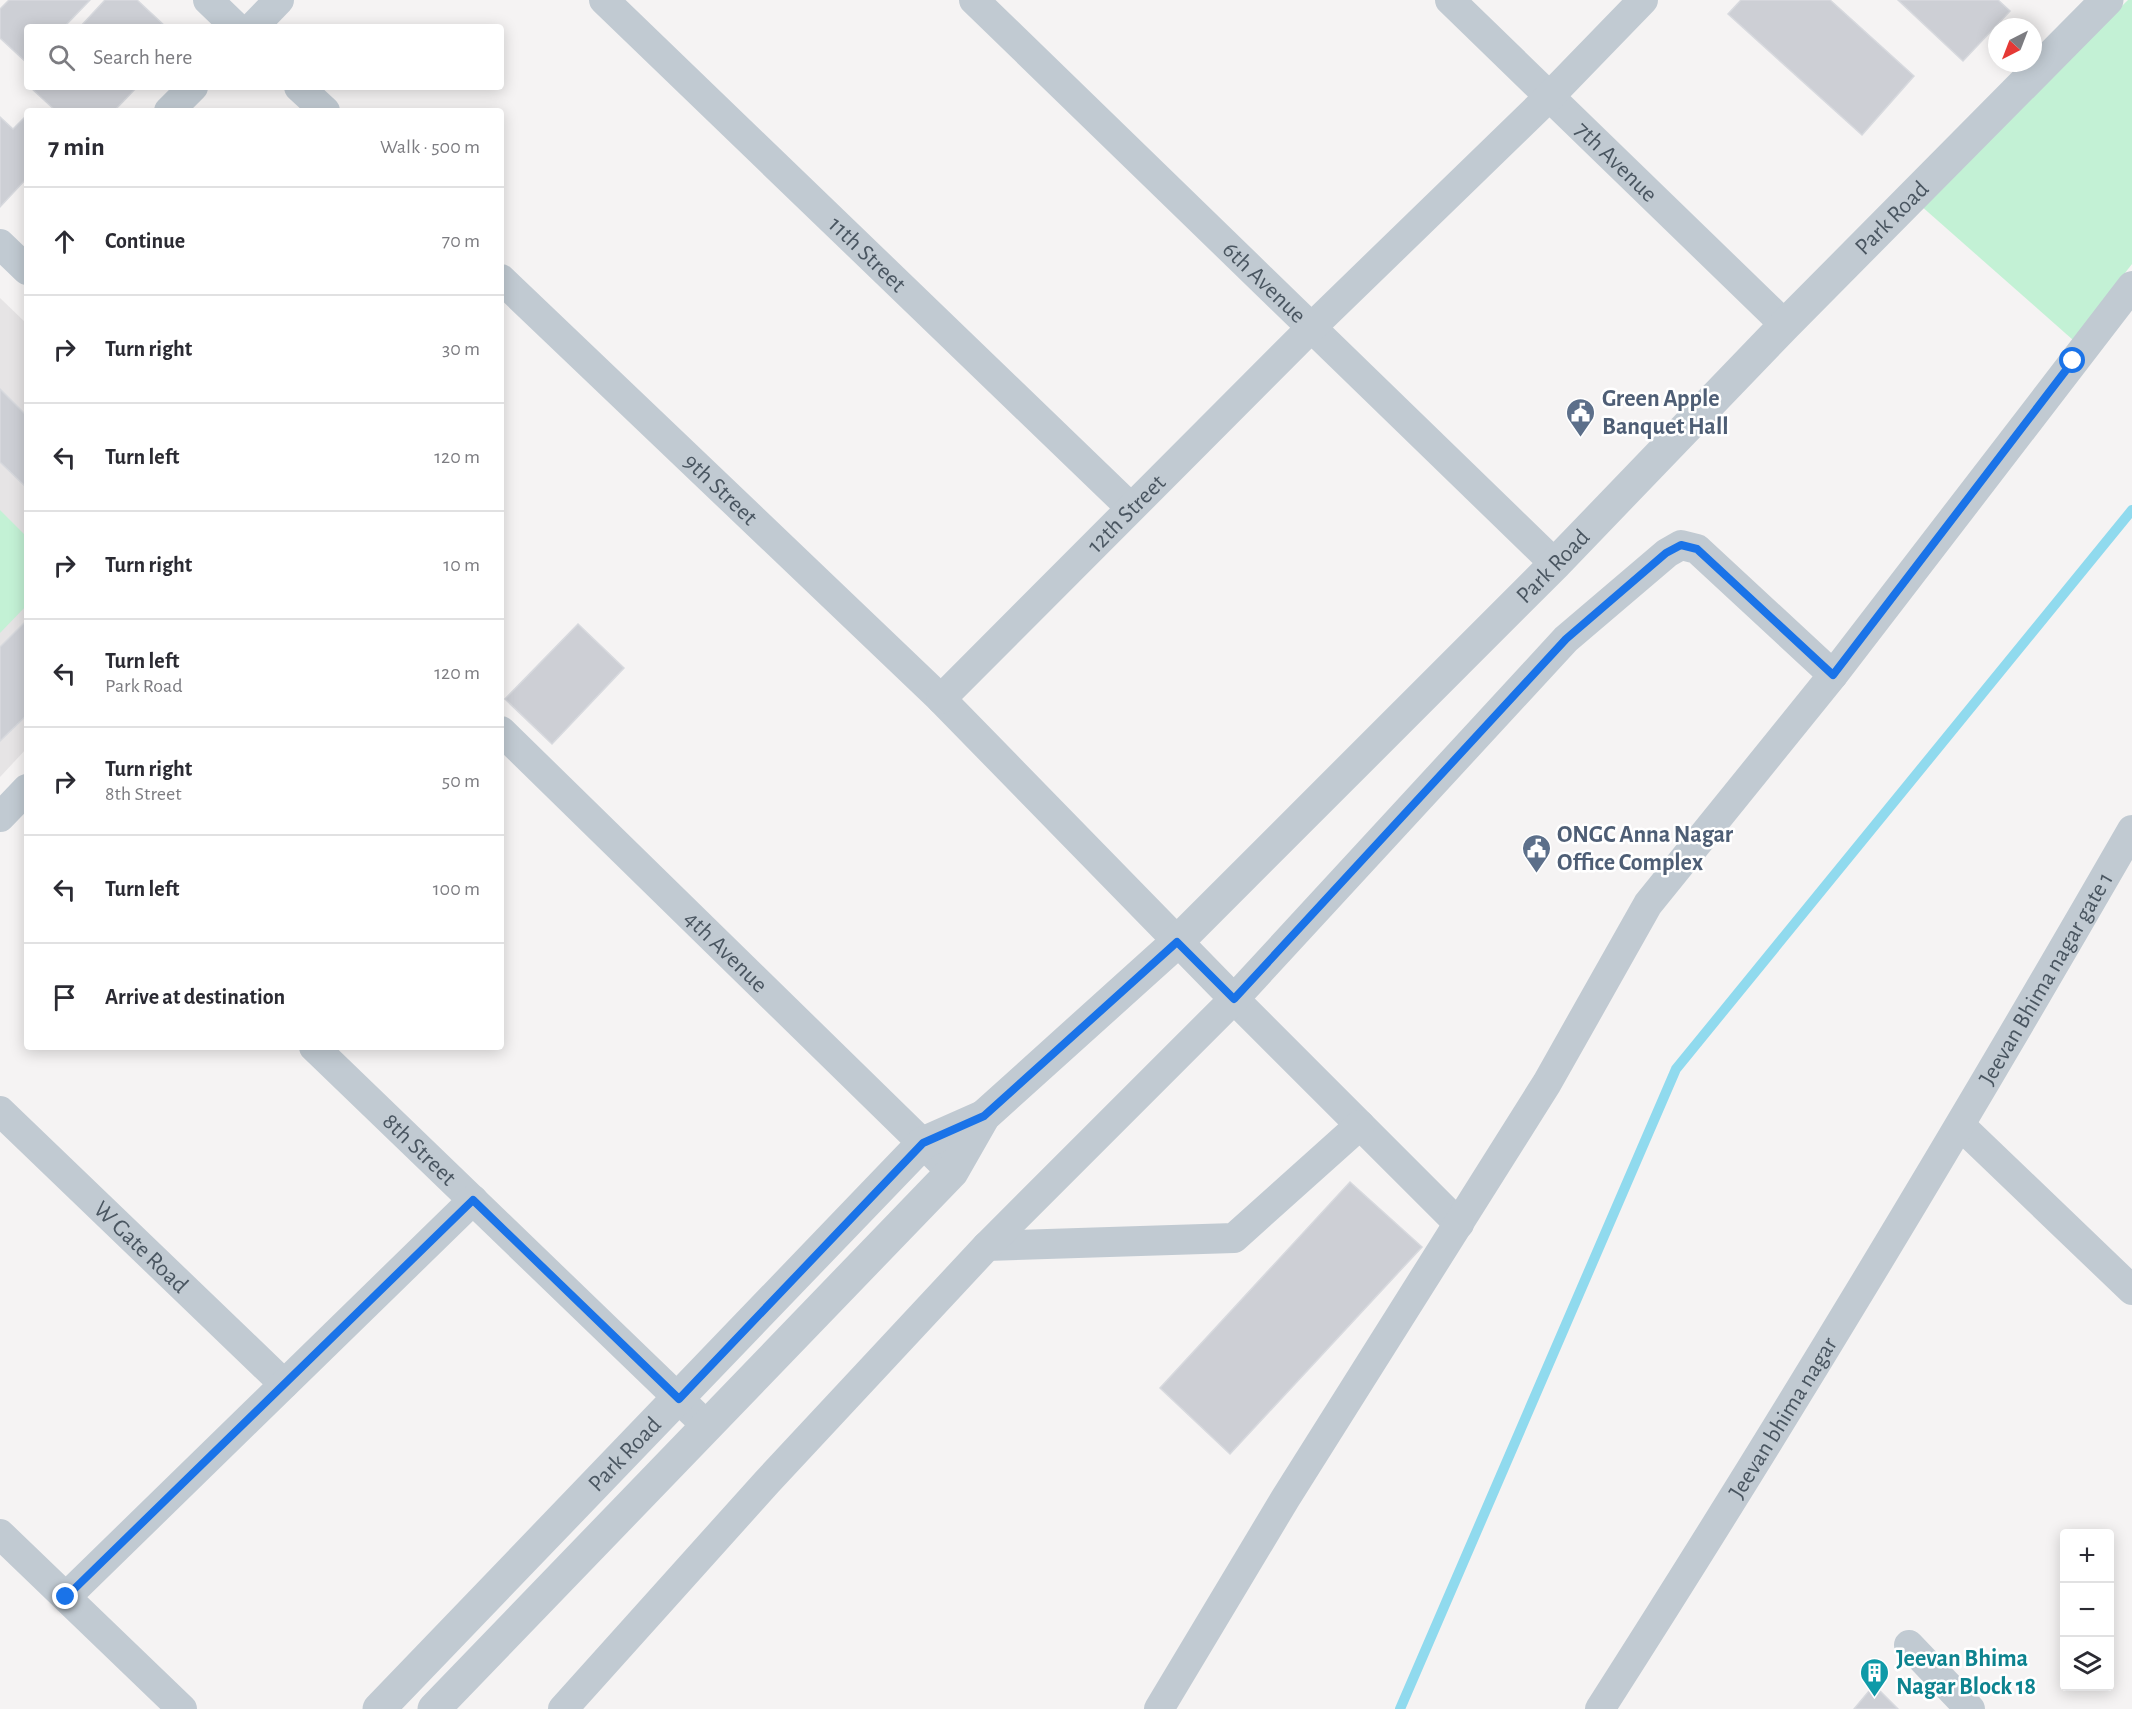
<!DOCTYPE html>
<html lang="en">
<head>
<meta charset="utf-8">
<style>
  :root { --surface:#fff; --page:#f2f2f3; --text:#2b2b33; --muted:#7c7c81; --line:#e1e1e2 }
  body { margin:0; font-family:"Alegreya Sans",sans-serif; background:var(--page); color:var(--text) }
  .controls { position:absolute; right:18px; bottom:18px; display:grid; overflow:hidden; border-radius:6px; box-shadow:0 3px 15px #0003 }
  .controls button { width:54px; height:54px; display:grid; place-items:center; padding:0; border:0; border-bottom:2px solid var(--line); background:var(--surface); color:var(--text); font:30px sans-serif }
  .compass { position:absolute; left:1988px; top:18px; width:54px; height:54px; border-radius:50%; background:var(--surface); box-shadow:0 3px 15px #0003; rotate:222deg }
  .stop { position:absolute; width:18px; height:18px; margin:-14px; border:4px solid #1a73e8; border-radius:50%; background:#fff }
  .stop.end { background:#1a73e8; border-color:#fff; box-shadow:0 2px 6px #0008 }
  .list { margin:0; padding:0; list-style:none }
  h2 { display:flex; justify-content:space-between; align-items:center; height:78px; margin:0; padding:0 24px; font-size:26px }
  h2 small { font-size:20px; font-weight:400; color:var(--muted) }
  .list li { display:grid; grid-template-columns:39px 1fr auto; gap:18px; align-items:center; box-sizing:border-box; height:108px; padding:0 24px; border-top:2px solid var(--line) }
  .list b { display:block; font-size:22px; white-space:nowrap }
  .list p { margin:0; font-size:20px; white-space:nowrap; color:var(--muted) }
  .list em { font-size:20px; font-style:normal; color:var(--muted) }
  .icon { flex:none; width:33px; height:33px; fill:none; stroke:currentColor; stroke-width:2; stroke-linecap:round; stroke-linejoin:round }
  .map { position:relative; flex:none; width:2132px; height:1709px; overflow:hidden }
  .search { position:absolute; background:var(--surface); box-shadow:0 3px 15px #0003; left:24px; top:24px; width:480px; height:66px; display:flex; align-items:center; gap:15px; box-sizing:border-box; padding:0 21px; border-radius:6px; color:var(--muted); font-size:22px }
  .panel { position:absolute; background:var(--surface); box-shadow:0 3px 15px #0003; left:24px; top:108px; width:480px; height:942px; border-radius:6px }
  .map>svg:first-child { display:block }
</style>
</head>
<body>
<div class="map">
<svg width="2132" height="1709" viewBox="0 0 2132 1709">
  <rect width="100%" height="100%" fill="#f5f3f3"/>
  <polygon fill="#e6e4e5" points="0,298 27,324 27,748 0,777"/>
  <g fill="#c3f1d5">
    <polygon points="2128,0 2132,0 2132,264 2073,340 1920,205"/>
    <polygon points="0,510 27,537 27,605 0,633"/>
  </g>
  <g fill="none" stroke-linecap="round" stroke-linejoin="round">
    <polyline stroke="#90daee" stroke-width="10" points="1400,1709 1676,1069 2132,510"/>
  </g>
  <g fill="#cdcfd5" stroke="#d7d9de" stroke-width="1.5">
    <polygon points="9,0 90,0 64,27 27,27 27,63 0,38 0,9"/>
    <polygon points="105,0 137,0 166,27 80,27"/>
    <polygon points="1741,0 1830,0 1914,76 1862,135 1728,14"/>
    <polygon points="1898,0 1998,0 2010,11 1963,61"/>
    <polygon points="30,87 137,87 114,111 56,111"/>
    <polygon points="27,115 27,178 0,207 0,117 13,129"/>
    <polygon points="0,389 27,416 27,488 0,462"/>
    <polygon points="27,620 27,715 0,741 0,647"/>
    <polygon points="578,624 624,668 552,744 505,699"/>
    <polygon points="1350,1182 1422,1247 1230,1454 1160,1388"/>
    <polygon points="1874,1685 1898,1709 1854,1709"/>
  </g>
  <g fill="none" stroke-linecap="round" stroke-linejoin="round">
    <g stroke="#c1cad2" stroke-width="30">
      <polyline points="208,0 236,27"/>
      <path id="s1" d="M604 0 1130 507"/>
      <path id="s2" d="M974 0 1555 564"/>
      <path id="s3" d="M1450 0 1785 325"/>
      <polyline points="253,27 279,0"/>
      <polyline points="299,87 325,111"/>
      <polyline points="169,111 193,87"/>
      <polyline points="0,244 27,270"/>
      <path id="s4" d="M501 279 941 699 1234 999 1459 1224"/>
      <path id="s5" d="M941 699 1311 328 1549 97 1643 0"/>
      <path id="s6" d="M501 731 952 1172"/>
      <polyline points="0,817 27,789"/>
      <path id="s7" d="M314 1047 707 1426"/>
      <path id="s8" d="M0 1111 284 1384"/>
      <polyline points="1961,1126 2132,1290"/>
      <polyline points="987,1246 1234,1238 1360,1125"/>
      <polyline points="0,1534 182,1709"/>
      <polyline points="66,1597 473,1200"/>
      <polyline points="1909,1645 1970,1709"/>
      <polyline points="563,1709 767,1482 987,1246 1234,999 1566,639 1667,553 1681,545 1697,549 1833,675"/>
      <polyline points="1159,1709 1285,1499 1547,1083 1648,904 1833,675 2132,286"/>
      <path id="s9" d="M1600 1709C1785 1420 1961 1127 2132 830"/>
    </g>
    <g stroke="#c1cad2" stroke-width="33">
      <path id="s10" d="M379 1709 923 1143 984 1116"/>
      <path id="s11" d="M434 1709 952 1172 984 1116 1177 942 1555 564 1785 325 2107 0"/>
    </g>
  </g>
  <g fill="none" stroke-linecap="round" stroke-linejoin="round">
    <polyline stroke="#1a73e8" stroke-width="8" points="66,1597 473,1200 679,1399 923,1143 984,1116 1177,942 1234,999 1566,639 1666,553 1681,545 1697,549 1833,675 2073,361"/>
  </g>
  <defs>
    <symbol id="civic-pin" viewBox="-11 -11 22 30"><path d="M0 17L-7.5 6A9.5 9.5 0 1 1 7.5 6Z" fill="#5c6f8a" stroke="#fff"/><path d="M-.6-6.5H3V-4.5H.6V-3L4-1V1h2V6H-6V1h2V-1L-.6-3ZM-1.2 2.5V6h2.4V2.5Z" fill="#fff"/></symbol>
    <symbol id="building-pin" viewBox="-11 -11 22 30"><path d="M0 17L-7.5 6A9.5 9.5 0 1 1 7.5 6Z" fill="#0f9aa8" stroke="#fff"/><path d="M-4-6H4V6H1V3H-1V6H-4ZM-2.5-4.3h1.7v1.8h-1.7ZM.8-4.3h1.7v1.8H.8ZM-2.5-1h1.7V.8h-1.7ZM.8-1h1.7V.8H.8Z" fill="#fff"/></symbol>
  </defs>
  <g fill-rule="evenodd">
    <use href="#civic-pin" x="1564" y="396" width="33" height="45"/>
    <use href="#civic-pin" x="1520" y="832" width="33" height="45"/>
    <use href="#building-pin" x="1858" y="1656" width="33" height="45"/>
  </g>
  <g text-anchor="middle" stroke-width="5" stroke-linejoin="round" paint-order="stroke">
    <g font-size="24" fill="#4a5661" stroke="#fff">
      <text dy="8" stroke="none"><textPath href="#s3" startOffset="232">7th Avenue</textPath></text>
      <text dy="8" stroke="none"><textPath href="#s11" startOffset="2088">Park Road</textPath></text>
      <text dy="8" stroke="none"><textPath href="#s1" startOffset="366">11th Street</textPath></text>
      <text dy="8" stroke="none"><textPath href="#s2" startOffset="405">6th Avenue</textPath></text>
      <text dy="8" stroke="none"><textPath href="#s4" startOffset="304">9th Street</textPath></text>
      <text dy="8" stroke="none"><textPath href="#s5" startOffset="262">12th Street</textPath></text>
      <text dy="8" stroke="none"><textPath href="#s11" startOffset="1602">Park Road</textPath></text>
      <text dy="8" stroke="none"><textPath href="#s6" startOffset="315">4th Avenue</textPath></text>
      <text dy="8" stroke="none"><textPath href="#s9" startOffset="856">Jeevan Bhima nagar gate 1</textPath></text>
      <text dy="8" stroke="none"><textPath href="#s7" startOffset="147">8th Street</textPath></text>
      <text dy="8" stroke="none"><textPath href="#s8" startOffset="196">W Gate Road</textPath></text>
      <text dy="8" stroke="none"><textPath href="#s9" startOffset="344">Jeevan bhima nagar</textPath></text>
      <text dy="8" stroke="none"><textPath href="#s10" startOffset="354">Park Road</textPath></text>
    </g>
    <g font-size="24" font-weight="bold" fill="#4e5e75" stroke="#fff" text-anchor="start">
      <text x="1602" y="406">Green Apple<tspan x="1602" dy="28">Banquet Hall</tspan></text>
      <text x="1557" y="842">ONGC Anna Nagar<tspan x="1557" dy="28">Office Complex</tspan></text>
    </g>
    <g font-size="24" font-weight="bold" fill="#0d838f" stroke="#fff" text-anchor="start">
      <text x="1896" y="1666">Jeevan Bhima<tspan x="1896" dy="28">Nagar Block 18</tspan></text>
    </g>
  </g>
</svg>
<div class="controls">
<button>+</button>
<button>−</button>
<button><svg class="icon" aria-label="layers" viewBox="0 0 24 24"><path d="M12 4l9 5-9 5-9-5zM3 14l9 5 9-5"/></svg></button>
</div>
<svg class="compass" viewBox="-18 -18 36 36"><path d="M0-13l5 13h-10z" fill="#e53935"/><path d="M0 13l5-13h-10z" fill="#7c7c81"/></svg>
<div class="stop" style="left:2073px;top:361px"></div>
<div class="stop end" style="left:66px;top:1597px"></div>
<div class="search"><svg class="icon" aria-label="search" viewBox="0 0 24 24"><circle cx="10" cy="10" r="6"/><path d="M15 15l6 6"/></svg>Search here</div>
<section class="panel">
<h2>7 min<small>Walk · 500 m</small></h2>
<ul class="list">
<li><svg class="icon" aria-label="ahead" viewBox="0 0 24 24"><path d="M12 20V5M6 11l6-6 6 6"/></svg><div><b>Continue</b></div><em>70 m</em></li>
<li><svg class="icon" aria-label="right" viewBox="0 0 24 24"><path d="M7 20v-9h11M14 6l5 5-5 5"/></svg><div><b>Turn right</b></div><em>30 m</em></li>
<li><svg class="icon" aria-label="left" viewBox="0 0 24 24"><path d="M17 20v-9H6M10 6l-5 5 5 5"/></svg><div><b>Turn left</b></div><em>120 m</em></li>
<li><svg class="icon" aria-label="right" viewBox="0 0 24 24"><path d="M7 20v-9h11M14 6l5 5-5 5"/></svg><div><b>Turn right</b></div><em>10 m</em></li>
<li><svg class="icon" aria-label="left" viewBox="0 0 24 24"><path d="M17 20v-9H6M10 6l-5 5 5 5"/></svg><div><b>Turn left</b><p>Park Road</p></div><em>120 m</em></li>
<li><svg class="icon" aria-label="right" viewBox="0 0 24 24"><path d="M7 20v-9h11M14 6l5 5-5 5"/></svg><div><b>Turn right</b><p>8th Street</p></div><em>50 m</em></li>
<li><svg class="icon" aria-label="left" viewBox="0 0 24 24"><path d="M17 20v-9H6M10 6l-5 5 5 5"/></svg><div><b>Turn left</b></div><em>100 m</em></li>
<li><svg class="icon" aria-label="arrive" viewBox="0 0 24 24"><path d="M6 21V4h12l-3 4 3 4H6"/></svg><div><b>Arrive at destination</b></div></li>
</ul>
</section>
</div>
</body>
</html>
